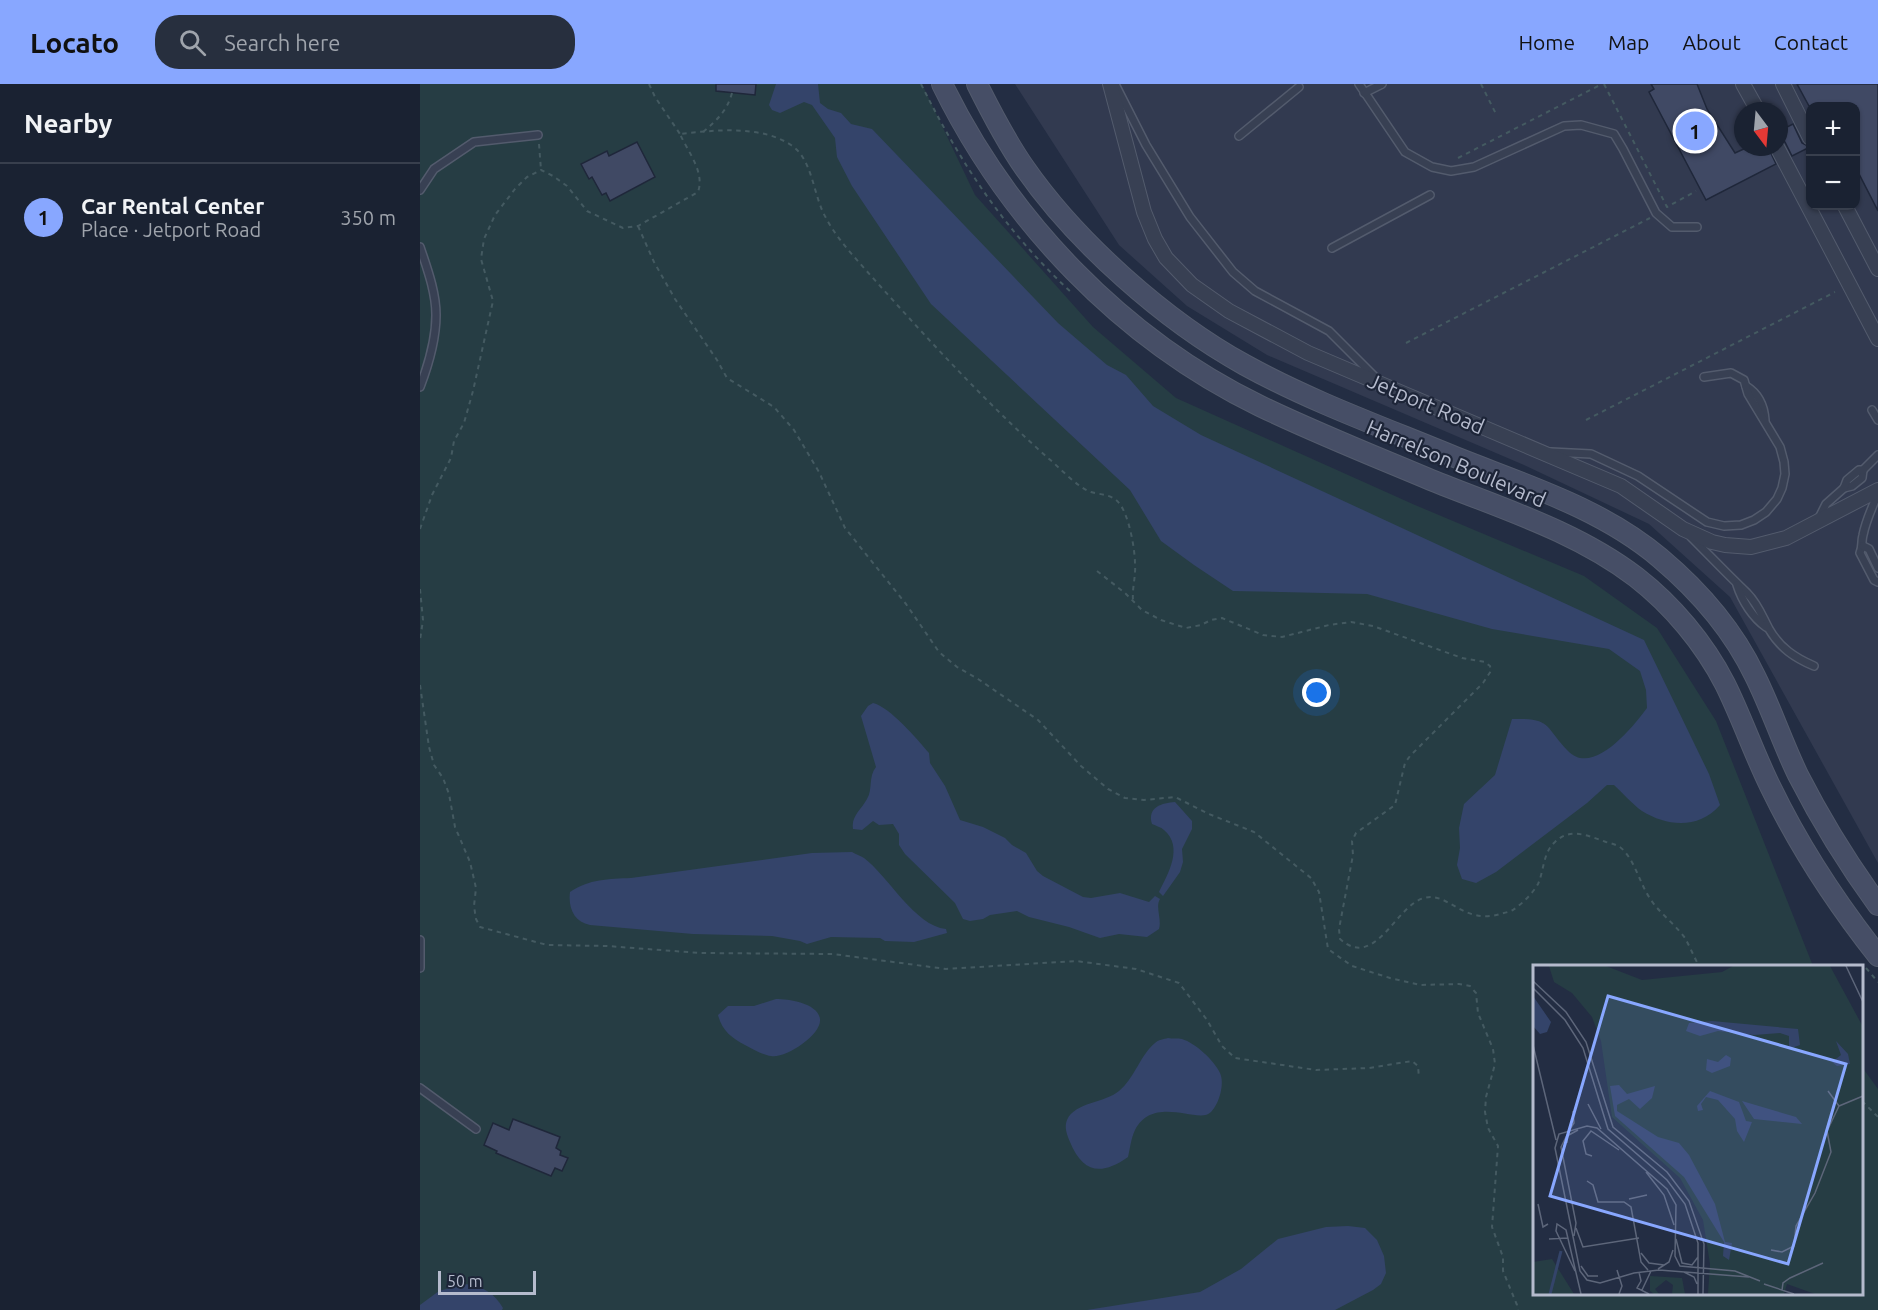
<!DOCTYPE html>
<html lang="en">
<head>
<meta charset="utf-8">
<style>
  :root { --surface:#1a2232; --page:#272f3e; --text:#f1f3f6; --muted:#9fa4ac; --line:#383f4d; --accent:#88a7ff }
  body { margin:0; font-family:Ubuntu,sans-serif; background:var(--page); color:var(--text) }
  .controls { position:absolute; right:18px; top:18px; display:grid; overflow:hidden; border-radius:12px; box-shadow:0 2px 4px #0004 }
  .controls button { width:54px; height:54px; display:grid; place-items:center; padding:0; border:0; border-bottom:2px solid var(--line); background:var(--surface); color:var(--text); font:30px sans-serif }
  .compass { position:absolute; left:1314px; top:18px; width:54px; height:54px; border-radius:50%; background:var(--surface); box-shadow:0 2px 4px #0004; rotate:164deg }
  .scale { position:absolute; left:18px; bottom:15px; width:98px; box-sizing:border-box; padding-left:6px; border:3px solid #b5bbcd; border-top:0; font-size:16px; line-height:21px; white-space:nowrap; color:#b5bbcd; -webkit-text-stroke:4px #1d2538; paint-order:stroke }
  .you { position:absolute; left:897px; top:609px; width:21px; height:21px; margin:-15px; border:4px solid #fff; border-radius:50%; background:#1a73e8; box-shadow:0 0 0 9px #1a73e833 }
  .badge { display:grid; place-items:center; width:39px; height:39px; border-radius:50%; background:var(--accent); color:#111; font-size:20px; font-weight:700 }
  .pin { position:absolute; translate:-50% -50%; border:3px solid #fff; box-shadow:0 2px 6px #0006 }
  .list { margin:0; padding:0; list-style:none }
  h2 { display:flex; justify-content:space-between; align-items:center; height:78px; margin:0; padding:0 24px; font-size:26px }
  h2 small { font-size:20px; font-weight:400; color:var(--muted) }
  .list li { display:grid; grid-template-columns:39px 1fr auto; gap:18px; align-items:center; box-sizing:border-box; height:108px; padding:0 24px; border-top:2px solid var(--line) }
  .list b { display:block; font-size:22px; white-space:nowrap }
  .list p { margin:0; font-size:20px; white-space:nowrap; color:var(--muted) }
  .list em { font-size:20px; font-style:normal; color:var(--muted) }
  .icon { flex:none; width:33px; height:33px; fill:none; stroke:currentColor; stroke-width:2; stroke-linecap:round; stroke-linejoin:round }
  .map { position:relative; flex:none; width:1458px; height:1226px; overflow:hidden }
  header { display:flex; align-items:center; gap:36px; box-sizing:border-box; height:84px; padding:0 30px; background:var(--accent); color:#111 }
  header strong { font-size:28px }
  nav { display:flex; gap:33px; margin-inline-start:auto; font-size:21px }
  .search { width:420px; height:54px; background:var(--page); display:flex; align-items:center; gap:15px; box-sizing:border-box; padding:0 21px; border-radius:24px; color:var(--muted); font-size:22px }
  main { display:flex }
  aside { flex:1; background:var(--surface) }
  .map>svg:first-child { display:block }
</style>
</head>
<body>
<header>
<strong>Locato</strong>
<div class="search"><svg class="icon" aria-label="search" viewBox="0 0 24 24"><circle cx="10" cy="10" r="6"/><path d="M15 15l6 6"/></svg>Search here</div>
<nav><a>Home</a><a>Map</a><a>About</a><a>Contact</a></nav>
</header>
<main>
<aside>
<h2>Nearby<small></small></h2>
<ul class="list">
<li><span class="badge">1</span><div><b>Car Rental Center</b><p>Place · Jetport Road</p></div><em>350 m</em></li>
</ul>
</aside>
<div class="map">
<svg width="1458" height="1226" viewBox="0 0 1458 1226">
  <rect width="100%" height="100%" fill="#232d43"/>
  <path fill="#323a50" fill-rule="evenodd" d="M595 0H1458V779L1310 513 1229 440 1104 381 847 271 767 222 699 161ZM1390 22H1436V122H1390ZM1323 27H1359V63H1323Z"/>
  <polygon fill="#263d44" points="0,0 502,0 555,111 673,243 756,314 995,421 1164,492 1237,544 1296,637 1393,882 1114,882 1114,1210 1442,1210 1442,983 1458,1005 1458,1226 0,1226"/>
  <g fill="#34446a">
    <path d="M356 0H398L400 19 408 25 421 29 431 40 452 45 638 239 687 281 706 291 733 322 781 351 1224 556 1289 690 1300 721C1279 745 1248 743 1222 727 1212 720 1203 709 1194 701H1187L1167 719 1076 788 1056 799 1042 795 1037 781 1040 764 1039 744 1044 720 1075 691 1092 635C1132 634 1124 642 1148 667 1173 693 1213 643 1227 624L1226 606 1220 587 1189 565 1072 545 947 510 813 507 774 481 741 457 710 406 511 220 432 102 417 73 415 54 392 21 384 18 360 29 352 26 349 21Z"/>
    <path d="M453 619C470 623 497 655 509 669L510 679 525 702 540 736 563 743 585 754 592 761 606 769 617 787 623 792 663 813 671 814 700 809 729 818 735 812 740 815C735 823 742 835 739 845L727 853 699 850 680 854 649 843 609 833 597 827 570 831 563 835 550 837 543 835 535 819 485 770 479 761V750L473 740 459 741 453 737 442 746 433 745C431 732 441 726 447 715 453 705 448 693 456 683L441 632 448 622Z"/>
    <path d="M755 718 772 737V745L762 765 763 778 760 788 743 812 739 808C748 790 764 763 744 746 741 743 736 742 732 740 727 723 742 719 755 718Z"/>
    <path d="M432 768C435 770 441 772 444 774 468 792 495 842 526 845L527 849 494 858 465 857 460 854 411 853 387 860 380 857 352 852 273 850 170 841C154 838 148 824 150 808 169 795 189 795 211 794L392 769Z"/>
    <path d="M356 915C368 915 398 919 400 935 402 951 365 975 351 972 343 971 332 965 325 961 312 954 302 947 298 931L308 922H334Z"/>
    <path d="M748 954C752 955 758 954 762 955 775 959 794 976 800 989 805 1000 799 1020 791 1028 779 1041 734 1010 715 1046 711 1054 710 1065 708 1073 681 1092 663 1089 650 1058 647 1051 644 1043 647 1036 655 1018 685 1019 699 1007 714 995 721 970 735 959 738 956 744 955 748 954Z"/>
    <polygon points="928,1142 945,1144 957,1156 964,1172 966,1189 961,1200 953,1206 915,1226 667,1226 780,1208 821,1185 858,1155 906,1143"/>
    <path d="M45 1200C63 1202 74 1209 83 1224L82 1226H0V1221L19 1207Z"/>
  </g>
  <g fill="#404964" stroke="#1f273a" stroke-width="1.5">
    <polygon points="296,0 336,0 335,11 296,7"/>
    <polygon points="1231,0 1277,0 1287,25 1315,69 1328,63 1348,63 1356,80 1286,116 1229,8 1234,5"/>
    <polygon points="1377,0 1458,0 1458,127 1436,84 1436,22 1389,22"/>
    <polygon points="1373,40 1382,59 1390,63 1372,72 1365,58 1359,54 1359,47"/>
    <polygon points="217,58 235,93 190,117 186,109 182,111 172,93 169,95 161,80 187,67 189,72"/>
    <polygon points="93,1035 140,1053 136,1064 141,1067 140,1071 148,1074 142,1087 135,1084 131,1092 76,1069 77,1067 64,1061 73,1039 89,1046"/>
  </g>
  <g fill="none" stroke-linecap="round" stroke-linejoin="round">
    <defs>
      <g id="lane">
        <polyline points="939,0 985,68 1012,83 1031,87 1054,83 1144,42 1161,41 1194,50 1203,65 1236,129 1252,143 1277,143"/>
        <polyline points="696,2 726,61 770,133 813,188 835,207 909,247 956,294"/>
        <polyline points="944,9 962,0"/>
        <polyline points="819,52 879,3"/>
        <polyline points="0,106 14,85 54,58 118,51"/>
        <path d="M0 163C7 184 16 208 16 231 16 253 8 282 0 303"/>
        <polyline points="912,164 1010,111"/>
        <path d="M1326 302C1339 310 1344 321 1345 336"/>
        <polyline points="1452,326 1458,336"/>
        <polyline points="1131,368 1171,370 1218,392 1287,438 1304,442 1321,441 1334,436 1346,428 1357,415 1362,404 1365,390 1364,378 1360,363 1328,310 1324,296 1311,289 1284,293"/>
        <polyline points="1424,404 1432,402 1442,394 1443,386"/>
        <path d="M1458 410C1452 423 1446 436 1443 451 1441 458 1443 462 1440 469L1454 496 1458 498"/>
        <polyline points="1399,434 1406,420 1424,404 1427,396 1439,386 1443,386 1458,371"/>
        <path d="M1271 453C1290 472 1308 491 1327 509 1338 520 1342 532 1349 545 1360 564 1375 574 1394 582"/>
        <polyline points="1443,462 1449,465 1458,484"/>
        <path d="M1317 501C1322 517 1333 534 1346 543"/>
        <polyline points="0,856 0,884"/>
        <polyline points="0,1004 56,1045"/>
      </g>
      <g id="street">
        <polyline points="690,0 724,128 735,155 746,174 772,201 809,227 888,269 1201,402 1263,445 1292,458 1305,461 1331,463 1366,454 1458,406"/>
        <polyline points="1323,0 1338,27"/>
        <polyline points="1363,0 1390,54"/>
        <polyline points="1357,63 1458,255"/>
        <polyline points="1425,122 1458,185"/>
      </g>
      <g id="secondary">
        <path d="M522 0C589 137 702 255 840 322 896 349 954 372 1011 396 1080 424 1156 447 1216 493 1252 521 1284 559 1305 600 1322 634 1334 670 1351 704 1380 764 1417 820 1458 872"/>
        <path d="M557 0C571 28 586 57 604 83 656 158 745 237 825 281 892 318 965 344 1035 373 1105 401 1181 424 1240 474 1278 506 1313 546 1335 592 1351 624 1362 658 1378 691 1401 736 1428 780 1458 821"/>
      </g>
    </defs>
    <use href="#lane" stroke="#535b6d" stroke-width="10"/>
    <use href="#street" stroke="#535b6d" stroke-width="16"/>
    <use href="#secondary" stroke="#535b6d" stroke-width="22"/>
    <g stroke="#445a61" stroke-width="2" stroke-dasharray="4.5 4.5" stroke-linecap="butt">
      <polyline points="229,0 235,13 260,50"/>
      <path d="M501 0C542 82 586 148 653 210"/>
      <polyline points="1061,0 1076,30"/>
      <polyline points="1184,0 1247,123 1276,107"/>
      <path d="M283 48C297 36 307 27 312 9"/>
      <polyline points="119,60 121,86"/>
      <polyline points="1038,74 1182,0"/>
      <polyline points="218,142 234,178 255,215 297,276 307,294 354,323 374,346 399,388 425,444 486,520 519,568 537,583 558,595 618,636 661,682 688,705 705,714 724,716 755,713 789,730 834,748 891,794 899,808 908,865 932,882 970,894 1000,901 1039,900 1050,902 1056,909 1058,929 1073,965 1075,980 1066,1013 1065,1028 1068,1044 1078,1062 1072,1143 1083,1173 1083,1187 1097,1221 1098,1226"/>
      <polyline points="986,259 1230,134"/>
      <polyline points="1166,336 1415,208"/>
      <path d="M0 445 12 411 31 374 34 357 44 339 53 307 73 217 61 175 64 155 75 131 95 105 107 93 121 86 133 92 147 102 167 127 203 144 218 142 278 108C285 88 268 68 260 50 295 46 341 41 371 61 393 75 393 112 406 134 416 153 430 168 444 184 503 250 562 315 628 374 639 383 658 404 671 408 681 411 692 410 699 419 709 431 715 465 715 480 716 492 712 504 713 516"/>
      <path d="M677 487 705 509 722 526 741 536 766 544 781 541 791 536 802 534 843 551 862 553 909 541 931 538 953 542 1042 574 1065 578 1070 582 1071 587 1063 599 990 672 985 679 975 721 936 749 932 757 933 771 919 845 920 855C955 887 976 821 1004 814 1028 807 1043 841 1080 830 1084 829 1089 828 1093 826 1102 820 1113 809 1118 800 1124 787 1123 768 1135 758 1150 743 1169 752 1186 758 1193 760 1200 761 1205 768 1216 781 1220 799 1229 813 1238 828 1254 839 1265 854 1270 863 1274 873 1279 882"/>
      <polyline points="0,505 3,536 0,556"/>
      <polyline points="0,601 9,663 14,681 23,694 29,710 35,743 50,778 56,804 54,822 56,835 60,843 127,861 187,862 280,869 413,870 526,885 656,877 716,885 759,899 787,936 802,962 815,974 896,986 949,984 992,977 998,982 999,994"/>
      <polyline points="1446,884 1458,898"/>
      <polyline points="1442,1017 1458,1033"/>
    </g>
    <use href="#lane" stroke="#384053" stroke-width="7"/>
    <use href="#street" stroke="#384053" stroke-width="14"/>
    <use href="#secondary" stroke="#464e66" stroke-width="20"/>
  </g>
  <g text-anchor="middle" stroke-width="4.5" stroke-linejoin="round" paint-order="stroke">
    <g font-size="21" fill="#b5bbcd" stroke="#1d2538">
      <text transform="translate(1006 320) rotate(23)" y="7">Jetport Road</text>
      <text transform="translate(1036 380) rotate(23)" y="7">Harrelson Boulevard</text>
    </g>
  </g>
  <g transform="translate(1113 881)">
    <rect width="330" height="330" fill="#232d43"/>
    <path d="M16 1H73L109 15 189 7 200 1H297L330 62V329H282L254 319 251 329H175L177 299 170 255 147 213 79 152 68 76 59 52 39 28 21 17ZM19 294 41 329H0V297ZM117 311 149 313 152 329H139L140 320 133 315 122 324 126 329H121L117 326Z" fill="#263d44"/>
    <path d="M0 31 18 57 14 67 7 69 0 61ZM179 56 265 64 267 80 256 84V71L247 68 221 70 185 66 167 71 153 66 156 58ZM303 76 315 89 317 99 304 101 299 97 308 90ZM193 90 198 93 197 101 179 108 173 105 174 94 185 97ZM86 120 94 129 122 121 119 133 107 144 96 134 84 140V146L125 172 146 178 156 190 182 239 192 277 199 278 196 295 190 291 191 277 151 212 82 151 77 121ZM177 126 206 137 213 156 219 157 211 177 204 166 202 154 185 135 173 132 168 139 170 145 165 146 164 141ZM209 136 263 152 269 159 221 154Z" fill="#34446a"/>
    <path fill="none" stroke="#34446a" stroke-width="3" d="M17 329 28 286"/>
    <path fill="none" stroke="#5d667a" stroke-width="1.5" d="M313 1 330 37M0 16 33 47 53 77 80 162 134 207 156 236 171 279 170 329M0 23 32 55 50 83 75 164 134 215 152 239 165 278V329M0 80 23 175M295 126 306 141 330 131M55 139 68 164M37 164 41 158 40 146M36 166 28 182 43 258 41 271M34 178V171L45 165M59 191 53 189 50 176 58 166 86 185M113 207 131 230 141 260M54 216 60 220 65 237H91L98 242 108 297 115 305M96 234 114 230M5 239 10 262 15 259M43 263 50 282 106 273M16 274 35 273M143 274 149 298 159 300 165 292M238 285 249 287 261 281 263 261 282 228 298 187 294 166 306 141M108 288 116 298 131 300M48 301 55 311H65M125 304 136 297 140 285M84 305 89 321 86 329M42 306 23 266 24 259 33 265 48 329M106 307 108 316 104 323 116 329M151 307 161 312 164 319M216 312 126 305 101 308 67 318 54 315 47 306 22 183 26 169 54 161 64 163 134 224 143 240 142 291 147 301 202 306 227 316M231 319 261 329M109 325 118 306M249 325 250 318 257 313 290 298"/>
    <path fill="#88a7ff" fill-opacity="0.15" stroke="#88a7ff" stroke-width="3" d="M75 31 313 99 255 299 17 231Z"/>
    <rect width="330" height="330" fill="none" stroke="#b5bbcd" stroke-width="3"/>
  </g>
</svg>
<div class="controls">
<button>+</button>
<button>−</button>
</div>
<svg class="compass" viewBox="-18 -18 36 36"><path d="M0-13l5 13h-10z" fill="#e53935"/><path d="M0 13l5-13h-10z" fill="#9fa4ac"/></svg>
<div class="scale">50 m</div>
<div class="you"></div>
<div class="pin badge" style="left:1275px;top:47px">1</div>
</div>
</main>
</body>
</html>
